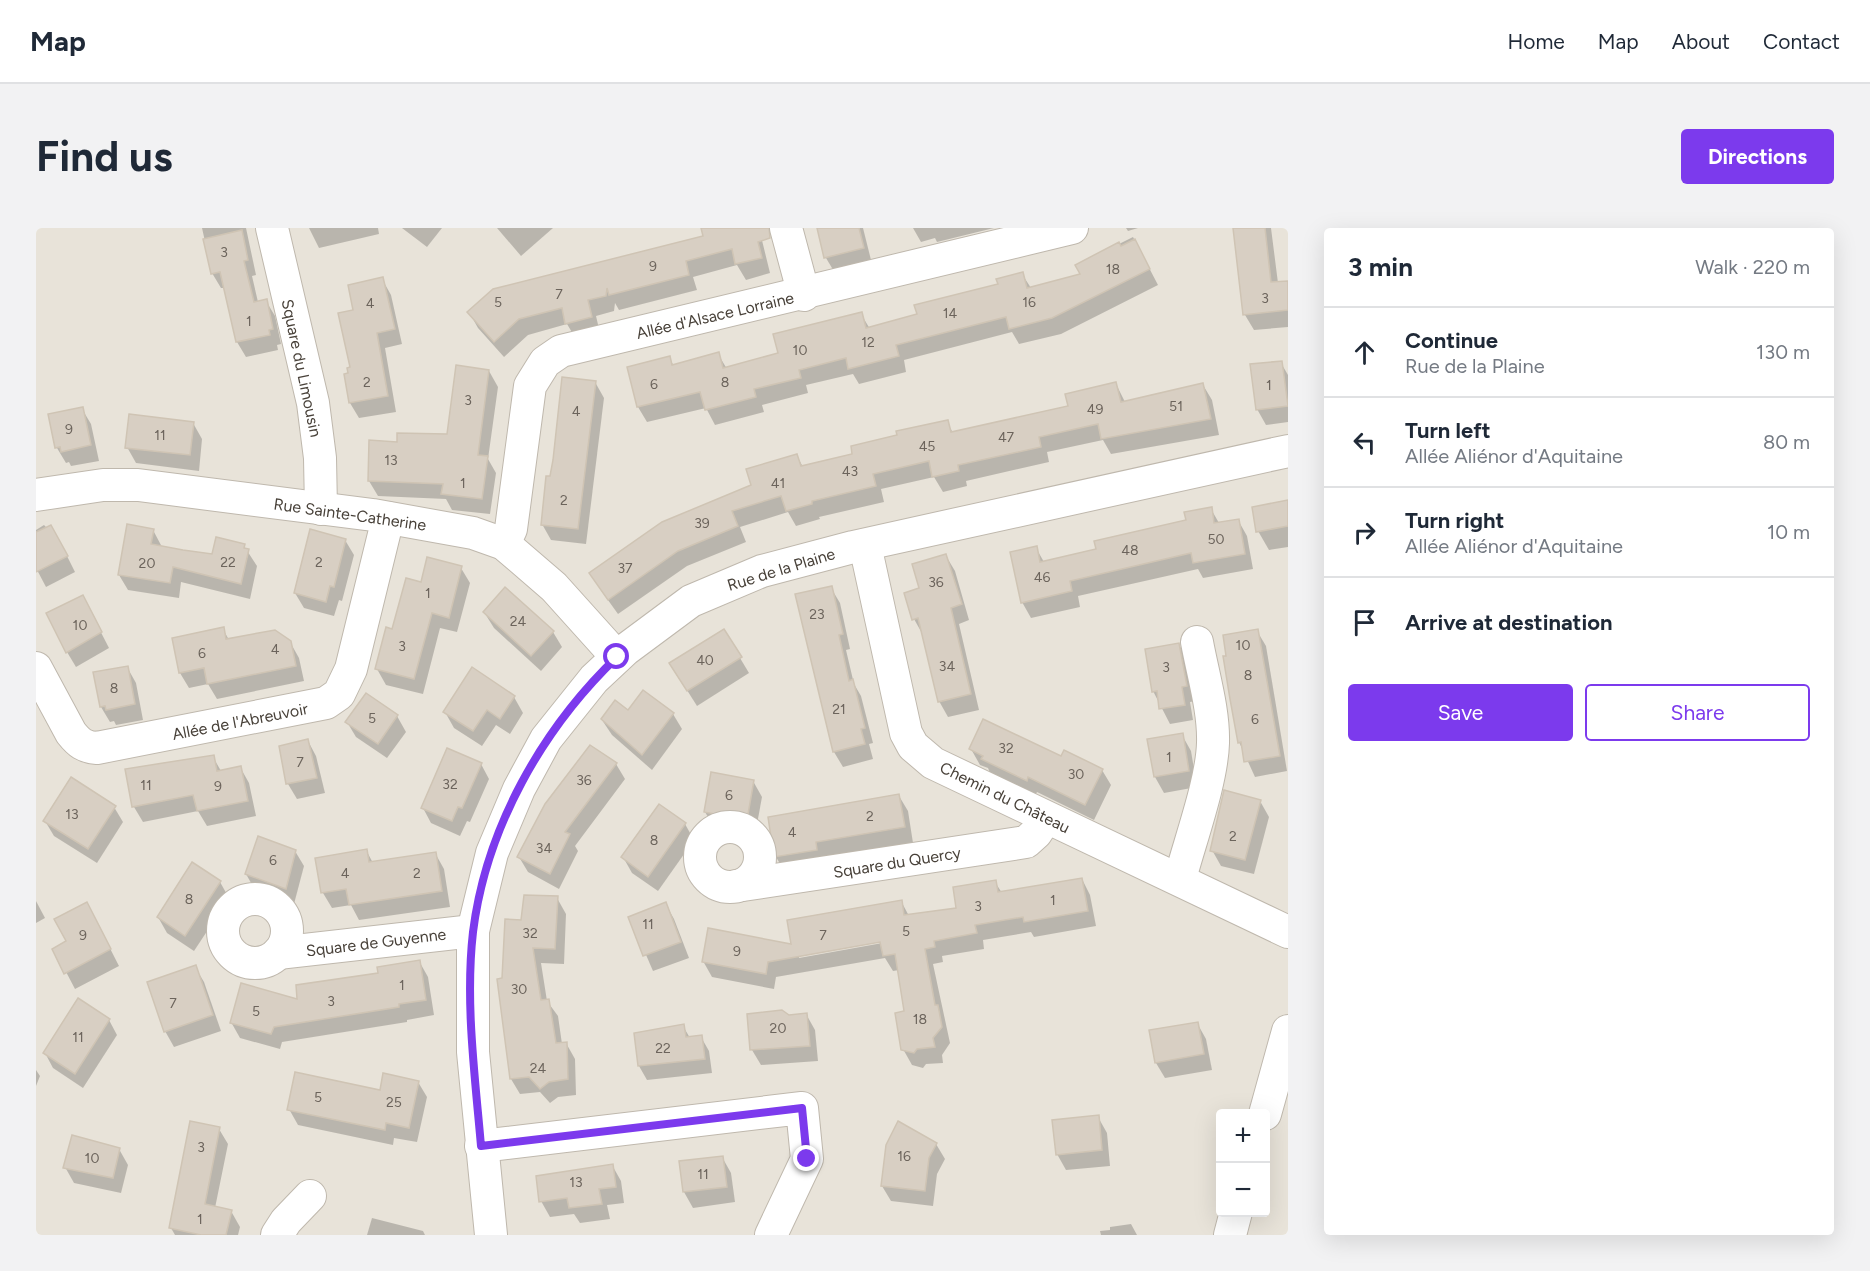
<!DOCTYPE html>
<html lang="en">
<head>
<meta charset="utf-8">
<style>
  :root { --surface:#fff; --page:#f2f2f3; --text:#1f2937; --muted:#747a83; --line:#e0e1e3; --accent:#7c3aed }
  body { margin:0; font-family:Figtree,sans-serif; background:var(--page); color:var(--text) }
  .controls { position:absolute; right:18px; bottom:18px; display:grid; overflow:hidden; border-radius:6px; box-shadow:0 6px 24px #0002 }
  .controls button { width:54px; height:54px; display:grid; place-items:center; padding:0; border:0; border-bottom:2px solid var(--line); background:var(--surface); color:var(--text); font:30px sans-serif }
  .stop { position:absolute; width:18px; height:18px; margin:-14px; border:4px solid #7c3aed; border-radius:50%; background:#fff }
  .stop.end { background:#7c3aed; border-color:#fff; box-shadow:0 2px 6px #0008 }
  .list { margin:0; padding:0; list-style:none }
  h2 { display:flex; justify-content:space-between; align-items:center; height:78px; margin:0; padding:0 24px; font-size:26px }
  h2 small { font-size:20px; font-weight:400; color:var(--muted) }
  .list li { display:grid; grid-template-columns:39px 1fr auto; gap:18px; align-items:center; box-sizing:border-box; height:90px; padding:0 24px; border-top:2px solid var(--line) }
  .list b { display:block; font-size:22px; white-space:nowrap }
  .list p { margin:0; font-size:20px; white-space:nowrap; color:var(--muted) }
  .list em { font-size:20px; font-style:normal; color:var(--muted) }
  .actions { display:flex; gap:12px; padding:18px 24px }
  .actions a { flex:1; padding:14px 0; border:2px solid var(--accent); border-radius:6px; text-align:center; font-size:21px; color:var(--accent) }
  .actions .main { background:var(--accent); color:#fff }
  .icon { flex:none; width:33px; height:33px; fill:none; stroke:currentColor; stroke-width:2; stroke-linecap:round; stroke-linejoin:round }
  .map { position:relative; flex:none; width:1252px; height:1007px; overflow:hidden; border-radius:6px }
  header { display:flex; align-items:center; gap:36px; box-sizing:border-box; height:84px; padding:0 30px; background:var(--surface); border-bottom:2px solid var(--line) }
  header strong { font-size:28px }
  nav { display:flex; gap:33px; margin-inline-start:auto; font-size:21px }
  .intro { display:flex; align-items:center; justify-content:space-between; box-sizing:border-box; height:144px; padding:0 36px }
  h1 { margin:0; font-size:42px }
  .button { padding:15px 27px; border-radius:6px; background:var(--accent); color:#fff; font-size:21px; font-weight:700 }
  main { display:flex; gap:36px; padding:0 36px }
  aside { flex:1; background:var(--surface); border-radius:6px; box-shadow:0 6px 24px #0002 }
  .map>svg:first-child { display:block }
</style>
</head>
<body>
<header>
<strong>Map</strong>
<nav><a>Home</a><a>Map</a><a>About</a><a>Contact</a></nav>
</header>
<div class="intro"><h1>Find us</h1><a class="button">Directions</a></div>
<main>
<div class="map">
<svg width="1252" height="1007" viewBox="0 0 1252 1007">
  <rect width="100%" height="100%" fill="#f4f1ea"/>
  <path fill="#e8e3d9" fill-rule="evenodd" d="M0 0H1252V1007H0ZM1184 886H1230V984H1184Z"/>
  <g fill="#0003" fill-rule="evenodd">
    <polygon points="166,0 210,0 220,47 216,48 222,74 230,73 239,88 245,116 241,117 242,122 210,129 201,114 189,60 185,60 176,45"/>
    <polygon points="273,0 342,0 343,6 283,20"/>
    <polygon points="366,0 406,0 391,19"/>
    <polygon points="461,0 517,0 485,28"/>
    <polygon points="666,0 723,0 734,45 710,52 701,37 657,49 661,62 583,82 579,75 578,83 560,88 564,105 540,111 531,96 492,107 468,129 442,100 433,84 668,10"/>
    <polygon points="783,0 827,0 836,36 799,45 790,30"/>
    <polygon points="877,0 958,0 901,14 899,10 885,14"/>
    <polygon points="1090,0 1102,0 1092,3"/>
    <polygon points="1199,0 1235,0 1242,55 1252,56 1252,99 1218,102 1209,87"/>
    <polygon points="1097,9 1122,57 1025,106 983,116 976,104 868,132 870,144 823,156 817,146 770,157 772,165 726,177 728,184 679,197 670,180 611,194 602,179 593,140 633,130 638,138 682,126 691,141 744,126 825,86 834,101 883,87 986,46 995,60 1046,47 1041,37"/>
    <polygon points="346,51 355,67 366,116 349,120 360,184 323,190 314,175 310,147 314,146 319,83"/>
    <polygon points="1245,135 1252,147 1252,194 1230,197 1221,181"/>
    <polygon points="453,143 462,159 452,231 460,245 454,286 416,282 410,271 342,268 333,253 412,208"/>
    <polygon points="559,154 568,170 550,316 515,312 506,296 516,249"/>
    <polygon points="1080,156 1089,174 1167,157 1176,172 1183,207 1075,226 1067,212 1011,224 1013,234 930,253 931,258 907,264 898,249 845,261 848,274 783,289 784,291 760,298 752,284 704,299 710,314 651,338 582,386 564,361 761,228 767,239 818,227 911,194 917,205 1034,179"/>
    <polygon points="46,181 55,196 63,233 35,238 33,234 30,235 21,220 14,187"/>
    <polygon points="157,195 166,211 163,243 100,235 91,219"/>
    <polygon points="1252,273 1252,319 1233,322 1222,303 1218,280"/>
    <polygon points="1175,281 1183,295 1202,292 1211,308 1217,341 1167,350 1162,341 1042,368 1044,379 995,390 986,374 1000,320 1008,334 1062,322 1151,293"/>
    <polygon points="8,297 24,314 39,344 10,359 0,340 0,302"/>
    <polygon points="117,302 126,319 177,328 208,318 221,338 214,371 145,354 143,370 92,362 83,347"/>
    <polygon points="309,312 318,327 306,373 303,372 298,388 268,380 259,365"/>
    <polygon points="910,328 919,343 933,392 923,396 943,482 912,489 903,473 887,407 878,391 885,361"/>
    <polygon points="425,340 434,355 421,404 404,400 387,466 350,457 341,441 357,403 386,355"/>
    <polygon points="795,360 804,375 814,421 810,422 818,456 825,468 837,515 833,516 837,531 807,539 798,524"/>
    <polygon points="448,384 517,404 526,419 505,443 458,400"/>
    <polygon points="55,385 73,420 40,439 31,424"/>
    <polygon points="187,401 193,412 254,414 263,430 268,453 181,471 172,456 153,460 144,445"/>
    <polygon points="1221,403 1230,418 1251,543 1219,549 1203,514"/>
    <polygon points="1143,417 1152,432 1159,473 1154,474 1157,492 1134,496 1117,463"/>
    <polygon points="704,430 713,445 661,478 644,451"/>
    <polygon points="91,439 100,455 107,492 80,497 78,493 74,494 65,479"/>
    <polygon points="478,469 487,485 474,506 460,497 446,518 418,500 409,484"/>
    <polygon points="592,484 637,486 646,501 616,542 576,507 566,492"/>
    <polygon points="361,488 370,504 351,530 320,509 311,494"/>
    <polygon points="1146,507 1155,523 1161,559 1128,565 1119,549"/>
    <polygon points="272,513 280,528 289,565 261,571 252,556"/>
    <polygon points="935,521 1026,530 1066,542 1075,557 1058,592 1001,564 999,568 955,547 952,540 944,537"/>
    <polygon points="177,529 185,543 204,539 213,555 220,588 171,598 162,583 107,594 98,579 91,542"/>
    <polygon points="445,536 453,551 434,594 431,593 424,608 395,595 387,580"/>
    <polygon points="580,536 589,551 539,618 542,623 523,661 492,644 483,629"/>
    <polygon points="717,553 726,569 719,607 678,599 669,584"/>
    <polygon points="863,568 872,583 877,615 788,629 749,644 740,629 733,590"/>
    <polygon points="1224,573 1233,589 1218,646 1185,638 1176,622"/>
    <polygon points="78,579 87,594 61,635 18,608 9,593"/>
    <polygon points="649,596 658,612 622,663 596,645 587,629"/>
    <polygon points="330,622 337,635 399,625 408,641 414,679 323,692 315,677 296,680 287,665 281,631"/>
    <polygon points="259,623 268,638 258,676 219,662 210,646"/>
    <path d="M1046 651 1054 667 1060 698 998 709 995 704 947 712 948 721 906 728 907 734 897 736 914 815 906 827 907 835 890 836 887 840 876 837 867 821 870 785 863 742 857 743 849 730 740 749 738 761 676 749 667 733 757 718 865 673 873 688 922 681 959 654 966 665ZM852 711V714L763 730V727Z"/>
    <polygon points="184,654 193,670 158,723 131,705 122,689"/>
    <polygon points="521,670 530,686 528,736 505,735 511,773 522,788 526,816 530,815 539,831 540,867 522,869 514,875 504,864 484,866 475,851 468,751 486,693"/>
    <polygon points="0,673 9,690 0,695"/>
    <polygon points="629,675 638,691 653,730 617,743 594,690"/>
    <polygon points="59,691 83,738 39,761 18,721 32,714"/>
    <polygon points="383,733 392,749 398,787 371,792 371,794 246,814 244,821 204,810 195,794"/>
    <polygon points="159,739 168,754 185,803 138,819 129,803"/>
    <polygon points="770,786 779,802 782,833 725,837 716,822 753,788"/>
    <polygon points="73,792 81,807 47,860 17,840 9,825"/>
    <polygon points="1161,795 1170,811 1176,842 1129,850 1120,835"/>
    <polygon points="647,798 654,810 665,809 673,823 676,845 611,852 603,838 600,807"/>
    <polygon points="0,842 4,848 0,858"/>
    <polygon points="382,854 391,869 381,914 358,910 357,917 262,897 253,881 345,864"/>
    <polygon points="1062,889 1071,905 1074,938 1030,942 1021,926"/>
    <polygon points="183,901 192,916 179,980 195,983 204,999 202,1007 139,1007 135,1000"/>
    <polygon points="900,916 909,931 901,946 897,978 855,973 846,958"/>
    <polygon points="83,921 92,937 85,965 38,955 29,939"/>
    <polygon points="686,929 695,945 699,974 657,980 648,964"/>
    <polygon points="576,937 585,953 588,975 571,977 574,991 544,995 538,986 514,989 505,973"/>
    <polygon points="336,990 387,1003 389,1007 331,1007"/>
    <polygon points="1095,996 1101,1007 1065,1007 1064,1003 1074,1002 1074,999"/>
  </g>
  <g fill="#d8cfc3" stroke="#cfc4b4" stroke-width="1.5">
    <polygon points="665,0 733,0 734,10 722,14 726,30 699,36 696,21 650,33 653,47 573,67 571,60 570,68 552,72 556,89 529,96 526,80 483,91 458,114 431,84 457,61 667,8"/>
    <polygon points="781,0 823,0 828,20 788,30"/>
    <polygon points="1197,0 1229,0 1235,54 1252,53 1252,82 1207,87"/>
    <polygon points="206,2 212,32 208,33 218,74 231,71 237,101 233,102 234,107 200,114 184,44 175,46 167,11"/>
    <polygon points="1099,11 1114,41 1016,90 973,101 970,89 860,117 863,128 812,141 810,130 763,142 765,150 718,161 720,169 669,182 664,164 601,179 591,139 634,128 636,137 683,124 687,140 742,125 737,106 826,84 830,100 881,86 878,77 962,56 960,51 987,44 991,60 1044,46 1039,37 1083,14 1085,18"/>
    <polygon points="347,49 359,101 341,105 352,168 313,175 308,146 312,145 311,140 314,139 302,85 317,82 312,57"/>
    <polygon points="1246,133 1252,178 1220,182 1214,136"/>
    <polygon points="420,137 453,142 442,227 452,228 446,271 405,266 407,256 332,253 333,212 361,214 361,205 411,206"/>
    <polygon points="526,149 560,153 542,301 505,297 510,248 514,248 517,232"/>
    <polygon points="1080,154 1085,174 1167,155 1175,191 1065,211 1062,196 1003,209 1005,219 922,237 923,243 896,249 893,233 837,246 840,258 776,273 776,276 750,283 745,268 696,283 702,298 642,323 572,372 553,345 626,294 715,257 710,241 761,226 765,238 816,226 815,218 861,207 860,203 912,192 915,204 1032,178 1029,166"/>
    <polygon points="47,179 55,217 25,224 24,219 19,220 12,186"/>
    <polygon points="93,186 158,194 154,227 89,220"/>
    <polygon points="1252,272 1252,298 1220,304 1216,279"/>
    <polygon points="1176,279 1178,295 1203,291 1209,326 1157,335 1155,325 1034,353 1036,363 985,375 974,324 1001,318 1004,334 1060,321 1058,313 1150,292 1148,284"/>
    <polygon points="91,296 118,301 115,316 147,322 176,326 180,309 209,316 208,320 213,321 205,356 137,339 134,355 82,347"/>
    <polygon points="15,297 32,328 0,344 0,304"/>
    <polygon points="274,301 310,311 298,359 294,358 290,374 258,365"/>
    <polygon points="910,326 926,376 915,380 935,466 902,474 882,390 876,392 868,365 883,360 876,336"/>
    <polygon points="391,329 426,338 413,390 396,385 378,451 339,441 350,399 356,401 370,350 385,354"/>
    <polygon points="796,358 807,406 803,407 813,453 817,451 829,500 825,501 829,516 797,524 759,366"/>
    <polygon points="469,359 518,403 495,428 447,384"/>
    <polygon points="47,367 66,404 30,425 10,385"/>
    <polygon points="188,399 190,411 239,402 255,413 260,438 171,456 168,440 143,445 136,410"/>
    <polygon points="688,401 706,429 651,463 633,435"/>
    <polygon points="1222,401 1244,528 1208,534 1205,514 1202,515 1194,471 1187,428 1190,428 1187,407"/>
    <polygon points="1143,415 1151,458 1146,459 1149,477 1123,481 1121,463 1116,464 1109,421"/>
    <polygon points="92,438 99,476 70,482 69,478 64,479 57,444"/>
    <polygon points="436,439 479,468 464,491 451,482 437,503 407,484"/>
    <polygon points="607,462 638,485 606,527 565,491 579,472 592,482"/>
    <polygon points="330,465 362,487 342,516 309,494"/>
    <polygon points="947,491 1025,528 1028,522 1067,541 1049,577 992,549 991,553 945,531 947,528 933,521"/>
    <polygon points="1147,505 1153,543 1118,549 1111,511"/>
    <polygon points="272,511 281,550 250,556 243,518"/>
    <polygon points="554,517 581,535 529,604 534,606 514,646 481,629 509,576"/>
    <polygon points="411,520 446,535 426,580 422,579 416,593 385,580"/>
    <polygon points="178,527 181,543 205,538 212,573 161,583 157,567 96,579 89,541"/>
    <polygon points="675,544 718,552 711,592 668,584"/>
    <polygon points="35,549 80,578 52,621 7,593"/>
    <polygon points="1188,562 1225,572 1209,632 1174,623"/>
    <polygon points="863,566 869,599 780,614 781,622 738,629 732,589"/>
    <polygon points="623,576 650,595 612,649 585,629"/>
    <polygon points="222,608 260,622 250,661 209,646"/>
    <polygon points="331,621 333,634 400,624 406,663 313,677 310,661 285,665 279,630"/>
    <polygon points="156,634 185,653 149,708 121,689"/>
    <polygon points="1046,650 1052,683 988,694 987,689 939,697 941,705 898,713 899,719 889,721 899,777 902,777 906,799 897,810 899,819 881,821 878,825 865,822 859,785 868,783 859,726 847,728 844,714 732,734 730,746 666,734 672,700 755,716 751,692 866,672 868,687 920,680 917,659 960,652 962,664"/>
    <polygon points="488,667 522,668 519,721 497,720 505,772 513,771 520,815 531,814 532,851 513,854 504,861 493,849 474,851 461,751 466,750 469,691 485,692"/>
    <polygon points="51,674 75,721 28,746 16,721 30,713 18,691"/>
    <polygon points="630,674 645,714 607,728 592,689"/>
    <polygon points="384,732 390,772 363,776 363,779 238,799 235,806 194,795 205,755 261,771 260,757 342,745 341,739"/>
    <polygon points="160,737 177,787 128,804 111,754"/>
    <polygon points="42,770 74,791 39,846 7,825"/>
    <polygon points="746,782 753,787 771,785 774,818 714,822 711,786"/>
    <polygon points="1162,794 1168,826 1119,835 1113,802"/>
    <polygon points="648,796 650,809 666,807 669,831 602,838 598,805"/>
    <polygon points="259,844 344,862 347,845 383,853 373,900 350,895 349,902 251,882"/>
    <polygon points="1063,887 1066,922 1020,927 1016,892"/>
    <polygon points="154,893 184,899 169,976 196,982 190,1007 165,1007 133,1000"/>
    <polygon points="862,893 901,915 893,930 889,963 845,958 850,917"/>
    <polygon points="36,907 84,920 77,950 27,940"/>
    <polygon points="687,928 691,959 647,964 643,933"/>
    <polygon points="577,936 580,959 563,961 566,976 533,980 531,970 503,974 500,948"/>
  </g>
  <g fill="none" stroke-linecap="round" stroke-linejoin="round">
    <defs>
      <g id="minor">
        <polyline points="236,0 277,175 284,230 285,281"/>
        <polyline points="750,0 768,67"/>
        <polyline points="0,267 67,257 102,257 337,287 437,305 468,316 518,359 581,429"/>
        <polyline points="468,316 475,301 494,158 509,134 525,123 1036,0"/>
        <polyline points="829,317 870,505 877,518 897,535 1252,704"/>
        <path d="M0 440 35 505C43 515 48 519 61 520L290 475 303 466 315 441 352 290"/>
        <circle cx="694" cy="629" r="30"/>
        <path d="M1144 651C1154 613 1176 553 1177 515 1178 482 1167 447 1161 414"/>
        <polyline points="700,658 990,614 1000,605 1010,590"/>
        <circle cx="219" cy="703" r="32"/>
        <polyline points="242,725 437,703"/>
        <polyline points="1229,886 1252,803"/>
        <polyline points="445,918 766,880 771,931 735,1007"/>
        <polyline points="241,1007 250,993 274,968"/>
        <polyline points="455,1007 437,824 437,703 456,625 483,561 510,511 558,451 589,422 655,373 726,343 817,319 1252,223"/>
        <polyline points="1194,1007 1200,984"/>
      </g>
    </defs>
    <use href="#minor" stroke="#bfb8ad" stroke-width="34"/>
    <use href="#minor" stroke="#fff" stroke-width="32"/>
  </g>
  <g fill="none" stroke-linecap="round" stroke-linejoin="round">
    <path stroke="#7c3aed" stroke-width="8" d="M581 429C506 501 450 600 437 704 429 774 439 848 445 918L766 880 771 931"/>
  </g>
  <g text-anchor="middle" stroke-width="4.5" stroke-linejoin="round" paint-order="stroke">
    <g font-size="14" fill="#6c645c">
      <text x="188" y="29">3</text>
      <text x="617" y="43">9</text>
      <text x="1077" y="46">18</text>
      <text x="523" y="71">7</text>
      <text x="1229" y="75">3</text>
      <text x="462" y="79">5</text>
      <text x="993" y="79">16</text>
      <text x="334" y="80">4</text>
      <text x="914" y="90">14</text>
      <text x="213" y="98">1</text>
      <text x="832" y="119">12</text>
      <text x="764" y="127">10</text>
      <text x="331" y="159">2</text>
      <text x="689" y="159">8</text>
      <text x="618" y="161">6</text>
      <text x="1233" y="162">1</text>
      <text x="432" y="177">3</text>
      <text x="1140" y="183">51</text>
      <text x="1059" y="186">49</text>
      <text x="540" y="188">4</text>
      <text x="33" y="206">9</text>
      <text x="124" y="212">11</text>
      <text x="970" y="214">47</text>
      <text x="891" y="223">45</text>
      <text x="355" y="237">13</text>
      <text x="814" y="248">43</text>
      <text x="427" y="260">1</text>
      <text x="742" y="260">41</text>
      <text x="528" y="277">2</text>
      <text x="666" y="300">39</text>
      <text x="1180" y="316">50</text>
      <text x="1094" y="327">48</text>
      <text x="192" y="339">22</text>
      <text x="283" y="339">2</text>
      <text x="111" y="340">20</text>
      <text x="589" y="345">37</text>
      <text x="1006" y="354">46</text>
      <text x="900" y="359">36</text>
      <text x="392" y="370">1</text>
      <text x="781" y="391">23</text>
      <text x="482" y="398">24</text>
      <text x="44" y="402">10</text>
      <text x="1207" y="422">10</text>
      <text x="366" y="423">3</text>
      <text x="239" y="426">4</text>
      <text x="166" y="430">6</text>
      <text x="669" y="437">40</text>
      <text x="911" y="443">34</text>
      <text x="1130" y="444">3</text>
      <text x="1212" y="452">8</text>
      <text x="78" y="465">8</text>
      <text x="803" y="486">21</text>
      <text x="336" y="495">5</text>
      <text x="1219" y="496">6</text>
      <text x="970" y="525">32</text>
      <text x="1133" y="534">1</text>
      <text x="264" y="539">7</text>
      <text x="1040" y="551">30</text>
      <text x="548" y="557">36</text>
      <text x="414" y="561">32</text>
      <text x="110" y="562">11</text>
      <text x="182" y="563">9</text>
      <text x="693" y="572">6</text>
      <text x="36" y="591">13</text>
      <text x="834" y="593">2</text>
      <text x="756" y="609">4</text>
      <text x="1197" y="613">2</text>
      <text x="618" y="617">8</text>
      <text x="508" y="625">34</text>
      <text x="237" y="637">6</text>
      <text x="309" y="650">4</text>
      <text x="381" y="650">2</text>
      <text x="153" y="676">8</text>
      <text x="1017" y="677">1</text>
      <text x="942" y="683">3</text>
      <text x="612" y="701">11</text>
      <text x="870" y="708">5</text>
      <text x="494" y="710">32</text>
      <text x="47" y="712">9</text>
      <text x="787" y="712">7</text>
      <text x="701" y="728">9</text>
      <text x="366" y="762">1</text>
      <text x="483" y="766">30</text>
      <text x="295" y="778">3</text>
      <text x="137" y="780">7</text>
      <text x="220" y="788">5</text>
      <text x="884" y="796">18</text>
      <text x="742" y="805">20</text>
      <text x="42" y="814">11</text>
      <text x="627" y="825">22</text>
      <text x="502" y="845">24</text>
      <text x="282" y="874">5</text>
      <text x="358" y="879">25</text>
      <text x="165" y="924">3</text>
      <text x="868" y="933">16</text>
      <text x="56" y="935">10</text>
      <text x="667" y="951">11</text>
      <text x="540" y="959">13</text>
      <text x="164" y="996">1</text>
    </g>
    <g font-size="16" fill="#484139" stroke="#fff">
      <text transform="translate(679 87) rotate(-13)" y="6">Allée d'Alsace Lorraine</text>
      <text transform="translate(266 140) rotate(78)" y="6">Square du Limousin</text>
      <text transform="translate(314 286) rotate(8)" y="6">Rue Sainte-Catherine</text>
      <text transform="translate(745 341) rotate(-17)" y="6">Rue de la Plaine</text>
      <text transform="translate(204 493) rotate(-11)" y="6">Allée de l'Abreuvoir</text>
      <text transform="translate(969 569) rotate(26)" y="6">Chemin du Château</text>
      <text transform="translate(861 634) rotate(-9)" y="6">Square du Quercy</text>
      <text transform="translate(340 714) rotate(-7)" y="6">Square de Guyenne</text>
    </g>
  </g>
</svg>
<div class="controls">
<button>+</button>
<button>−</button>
</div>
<div class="stop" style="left:581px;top:429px"></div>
<div class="stop end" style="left:771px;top:931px"></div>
</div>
<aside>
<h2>3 min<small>Walk · 220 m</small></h2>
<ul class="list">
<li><svg class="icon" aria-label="ahead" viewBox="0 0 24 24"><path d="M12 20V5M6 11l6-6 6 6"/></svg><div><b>Continue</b><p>Rue de la Plaine</p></div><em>130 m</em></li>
<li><svg class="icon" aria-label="left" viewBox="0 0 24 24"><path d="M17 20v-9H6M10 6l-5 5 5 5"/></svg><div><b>Turn left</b><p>Allée Aliénor d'Aquitaine</p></div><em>80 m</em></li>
<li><svg class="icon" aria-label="right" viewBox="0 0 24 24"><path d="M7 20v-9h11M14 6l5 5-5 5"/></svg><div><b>Turn right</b><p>Allée Aliénor d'Aquitaine</p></div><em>10 m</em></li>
<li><svg class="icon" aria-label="arrive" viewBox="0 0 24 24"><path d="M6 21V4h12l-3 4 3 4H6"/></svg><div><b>Arrive at destination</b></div></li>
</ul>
<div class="actions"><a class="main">Save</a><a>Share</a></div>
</aside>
</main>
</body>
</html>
